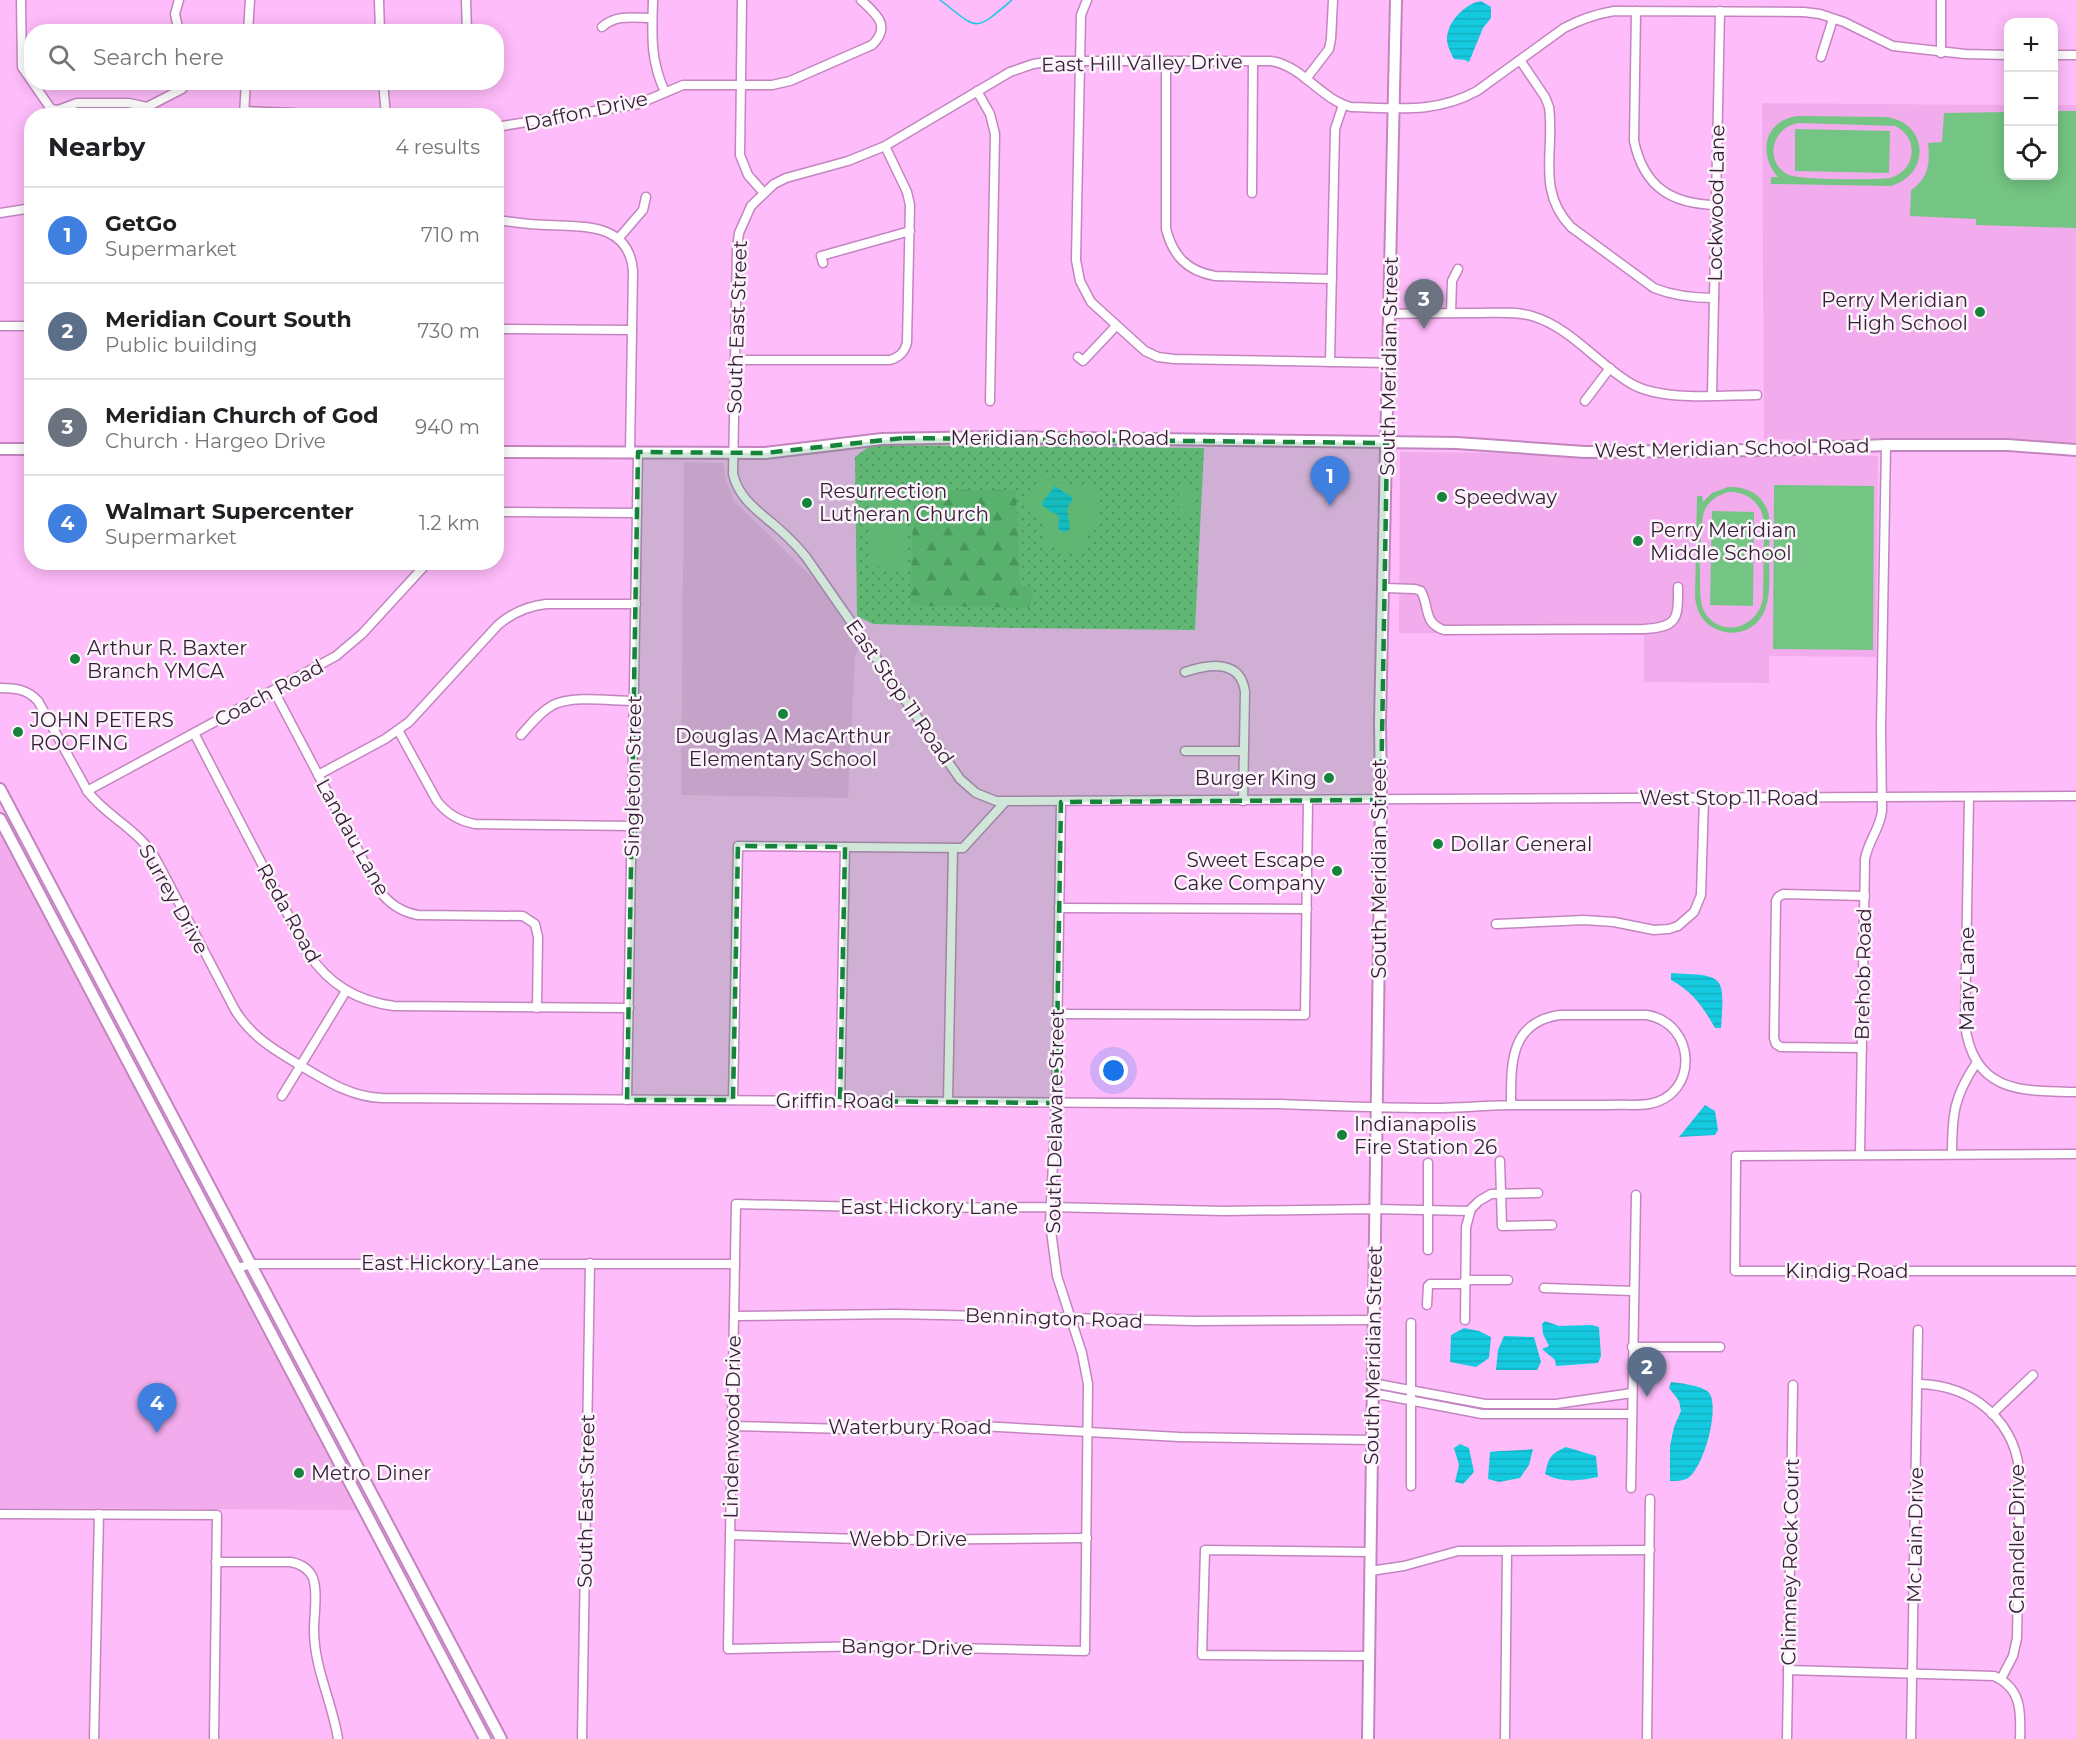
<!DOCTYPE html>
<html lang="en">
<head>
<meta charset="utf-8">
<style>
  :root { --surface:#fff; --page:#f2f2f2; --text:#202124; --muted:#757577; --line:#e0e0e0; --accent:#2563eb }
  body { margin:0; font-family:Montserrat,sans-serif; background:var(--page); color:var(--text) }
  .controls { position:absolute; right:18px; top:18px; display:grid; overflow:hidden; border-radius:12px; box-shadow:0 3px 15px #0003 }
  .controls button { width:54px; height:54px; display:grid; place-items:center; padding:0; border:0; border-bottom:2px solid var(--line); background:var(--surface); color:var(--text); font:30px sans-serif }
  .you { position:absolute; left:1114px; top:1071px; width:21px; height:21px; margin:-15px; border:4px solid #fff; border-radius:50%; background:#1a73e8; box-shadow:0 0 0 9px #1a73e833 }
  .badge { display:grid; place-items:center; width:39px; height:39px; border-radius:50%; background:var(--accent); color:#fff; font-size:20px; font-weight:700 }
  .pin { position:absolute; translate:-50% -50px; filter:drop-shadow(0 2px 3px #0008) }
  .pin::after { content:''; position:absolute; top:32px; width:21px; height:18px; background:inherit; clip-path:polygon(0 0,100% 0,50% 100%) }
  .list { margin:0; padding:0; list-style:none }
  h2 { display:flex; justify-content:space-between; align-items:center; height:78px; margin:0; padding:0 24px; font-size:26px }
  h2 small { font-size:20px; font-weight:400; color:var(--muted) }
  .list li { display:grid; grid-template-columns:39px 1fr auto; gap:18px; align-items:center; box-sizing:border-box; height:96px; padding:0 24px; border-top:2px solid var(--line) }
  .list b { display:block; font-size:22px; white-space:nowrap }
  .list p { margin:0; font-size:20px; white-space:nowrap; color:var(--muted) }
  .list em { font-size:20px; font-style:normal; color:var(--muted) }
  .icon { flex:none; width:33px; height:33px; fill:none; stroke:currentColor; stroke-width:2; stroke-linecap:round; stroke-linejoin:round }
  .map { position:relative; flex:none; width:2076px; height:1739px; overflow:hidden }
  .search { position:absolute; background:var(--surface); box-shadow:0 3px 15px #0003; left:24px; top:24px; width:480px; height:66px; display:flex; align-items:center; gap:15px; box-sizing:border-box; padding:0 21px; border-radius:24px; color:var(--muted); font-size:22px }
  .panel { position:absolute; background:var(--surface); box-shadow:0 3px 15px #0003; left:24px; top:108px; width:480px; height:462px; border-radius:24px }
  .map>svg:first-child { display:block }
</style>
</head>
<body>
<div class="map">
<svg width="2076" height="1739" viewBox="0 0 2076 1739">
  <defs>
    <pattern id="grass-dots" width="8" height="8" patternUnits="userSpaceOnUse" patternTransform="scale(1.5)"><rect width="8" height="8" fill="#74c583"/><path d="M2 2h.1M6 6h.1" fill="none" stroke="#609f6c" stroke-width="1.8" stroke-linecap="round"/></pattern>
    <pattern id="forest-firs" width="22" height="20" patternUnits="userSpaceOnUse" patternTransform="scale(1.5)"><rect width="22" height="20" fill="#69bf7a"/><path d="M5 1l3.5 6h-7zM16 11l3.5 6h-7z" fill="#579b65"/></pattern>
    <pattern id="water-rules" width="6" height="5" patternUnits="userSpaceOnUse" patternTransform="scale(1.5)"><rect width="6" height="5" fill="#15cae0"/><path d="M0 2.5h6" fill="none" stroke="#14adc1"/></pattern>
  </defs>
  <rect width="100%" height="100%" fill="#febcfa"/>
  <g fill="#f2aced">
    <polygon points="1762,103 2008,105 2008,176 2054,176 2054,105 2076,105 2076,447 1764,439"/>
    <polygon points="1400,452 1878,456 1876,657 1769,656 1769,683 1644,682 1644,635 1399,633"/>
    <polygon points="684,462 723,463 726,479 734,501 817,582 860,646 855,656 848,798 681,795"/>
    <polygon points="0,832 360,1510 0,1508"/>
  </g>
  <polygon fill="url(#grass-dots)" points="871,445 1204,448 1195,630 1012,628 873,624 857,616 855,457"/>
  <polygon fill="url(#forest-firs)" points="926,490 1016,490 1020,584 1033,588 1033,596 1028,608 929,606 910,604 913,516"/>
  <g fill="#74c583" fill-rule="evenodd">
    <path d="M2054 111H2076V228L1976 225V219L1910 216 1911 190C1929 178 1930 163 1928 143L1942 142 1944 113 2008 112V176H2054Z"/>
    <path d="M1800 116 1885 117C1928 121 1932 174 1891 186L1771 184V177H1778C1756 152 1766 118 1800 116ZM1801 123 1895 126C1920 138 1916 171 1890 178 1874 180 1800 180 1789 175 1762 162 1773 124 1801 123Z"/>
    <polygon points="1795,129 1890,131 1889,173 1795,171"/>
    <path d="M1044 475 1057 479 1054 482 1066 483 1086 493 1090 486 1100 484 1099 530H1087V536L1085 537V551H1060L1059 546 1042 545 1045 521 1025 501C1027 492 1036 490 1037 478Z"/>
    <polygon points="1774,485 1874,486 1873,650 1773,649"/>
    <polygon points="869,486 908,487 905,568 868,567"/>
    <path d="M1728 487C1744 486 1759 492 1766 507 1773 521 1769 539 1769 553 1769 580 1775 620 1743 631 1734 634 1724 633 1716 629 1702 623 1696 610 1695 596L1697 496H1702L1703 502 1712 493ZM1728 492C1748 491 1763 504 1764 524L1763 597C1760 626 1723 640 1705 613 1703 609 1701 605 1701 600 1699 587 1700 522 1704 512 1708 501 1718 495 1728 492Z"/>
    <rect x="1179" y="488" width="15" height="26"/>
    <polygon points="1712,511 1754,512 1753,606 1710,605"/>
  </g>
  <g fill="url(#water-rules)">
    <path d="M1481 1 1491 7V18L1483 28 1469 62 1465 60 1454 59C1451 54 1448 47 1447 41 1446 23 1464 4 1481 1Z"/>
    <polygon points="1055,486 1073,498 1067,509 1070,529 1066,532 1062,532 1058,528 1059,518 1057,514 1051,512 1041,504"/>
    <path d="M1671 973C1724 976 1725 973 1721 1028H1715C1703 1007 1693 992 1671 980Z"/>
    <polygon points="1705,1105 1715,1111 1718,1130 1715,1135 1679,1137"/>
    <polygon points="1545,1321 1559,1326 1592,1325 1599,1327 1601,1356 1598,1363 1556,1366 1555,1360 1542,1349 1549,1346 1543,1334 1542,1324"/>
    <polygon points="1464,1328 1479,1331 1491,1337 1489,1358 1476,1367 1450,1362 1451,1335"/>
    <polygon points="1504,1336 1534,1337 1541,1362 1537,1370 1496,1370 1498,1350"/>
    <path d="M1671 1382C1680 1383 1706 1386 1710 1394 1719 1411 1704 1467 1688 1478 1683 1481 1676 1481 1670 1481V1446L1674 1427 1681 1411 1679 1401 1669 1388Z"/>
    <polygon points="1460,1444 1469,1448 1474,1472 1463,1484 1455,1482 1459,1465 1454,1448"/>
    <path d="M1566 1447 1596 1456 1598 1477C1579 1481 1561 1483 1545 1474 1549 1457 1550 1454 1566 1447Z"/>
    <path d="M1533 1449 1529 1465 1520 1478 1499 1482 1488 1479 1490 1452C1504 1450 1518 1451 1533 1449Z"/>
  </g>
  <g fill="none" stroke-linecap="round" stroke-linejoin="round">
    <path stroke="#15cae0" stroke-width="1.5" d="M940 0C979 30 973 33 1012 0"/>
    <defs>
      <g id="minor">
        <polyline points="21,0 22,67 51,109 58,110 77,103 129,103 147,107 182,89 188,82"/>
        <polyline points="179,0 175,14 179,32"/>
        <polyline points="379,0 380,32"/>
        <polyline points="466,0 467,32"/>
        <path d="M653 0C652 35 650 60 665 92"/>
        <polyline points="742,0 740,155 748,175 764,193"/>
        <polyline points="1087,0 1081,15 1076,260 1080,281 1091,302 1145,351 1158,357 1174,359 1389,363"/>
        <polyline points="1941,0 1941,53"/>
        <path d="M1636 11 1634 141C1644 187 1671 204 1716 205"/>
        <path d="M602 27C616 14 635 18 652 18"/>
        <polyline points="248,32 250,0"/>
        <path d="M2008 55 1965 54 1893 46 1844 22 1820 14 1804 12 1614 11C1596 14 1581 19 1564 28L1477 91C1435 114 1397 108 1351 107 1320 99 1303 66 1271 61H1054L1033 64 1010 72 885 146 848 161 786 178 774 184 751 206 739 233 737 249 733 474C739 500 761 513 779 529 789 538 798 547 806 557L960 779 976 793 996 801 2076 796"/>
        <polyline points="2054,55 2076,55"/>
        <polyline points="1821,57 1833,19"/>
        <path d="M1520 60 1545 97 1549 107C1555 152 1536 190 1571 227L1654 288C1674 296 1693 298 1714 298"/>
        <path d="M1166 61V229C1173 256 1187 271 1215 276L1332 279"/>
        <polyline points="1306,79 1329,49 1331,39 1333,0"/>
        <polyline points="383,82 386,116"/>
        <polyline points="977,91 990,114 995,134 990,401"/>
        <polyline points="244,111 294,113"/>
        <polyline points="244,115 246,82"/>
        <path d="M496 127 638 104 683 85H772L790 81 872 45C892 26 876 14 861 0"/>
        <polyline points="1252,193 1253,62"/>
        <polyline points="0,213 32,208"/>
        <path d="M496 220C514 222 531 225 548 225 585 227 629 223 633 271L630 452"/>
        <polyline points="618,239 643,210 646,197"/>
        <polyline points="823,263 821,256 910,231"/>
        <polyline points="1451,313 1452,281 1458,269"/>
        <path d="M1390 314C1419 313 1448 313 1477 313 1495 313 1515 311 1532 316 1570 327 1597 363 1630 383 1661 402 1721 395 1757 395"/>
        <polyline points="0,326 32,326"/>
        <polyline points="496,329 632,330"/>
        <polyline points="1078,357 1083,361 1116,326"/>
        <path d="M735 360H890C900 357 905 352 907 342L910 205 907 192 885 146"/>
        <polyline points="1330,362 1335,129 1343,105"/>
        <polyline points="1712,395 1720,11"/>
        <polyline points="1585,401 1610,368"/>
        <polyline points="496,512 637,513"/>
        <path d="M1385 588 1415 589 1421 591C1430 608 1423 623 1444 630L1644 629C1679 627 1678 618 1678 587"/>
        <path d="M1185 672C1209 664 1241 659 1245 692L1243 801"/>
        <path d="M0 688C15 688 27 689 38 701L88 792C109 819 140 829 158 863L235 1010C251 1036 273 1049 298 1064 325 1080 350 1097 382 1098L1279 1104C1331 1106 1383 1108 1434 1108 1462 1108 1489 1105 1517 1105 1547 1105 1577 1105 1608 1105 1621 1104 1635 1106 1649 1104 1699 1095 1697 1024 1647 1015H1560C1509 1022 1511 1065 1511 1105"/>
        <path d="M274 691 379 890C389 904 401 912 418 915L523 916 535 924 538 937 537 1008"/>
        <path d="M398 730 437 801C447 814 459 821 475 824L632 826"/>
        <path d="M194 733 308 953C329 984 356 1001 394 1006L629 1008"/>
        <path d="M521 735C531 724 540 712 553 705 573 695 611 701 634 701"/>
        <polyline points="1185,751 1243,751"/>
        <path d="M318 775 385 739 409 722 498 625C512 613 528 606 546 604H636"/>
        <polyline points="87,791 336,656 362,634 428,562"/>
        <path d="M1969 797 1965 1025C1974 1093 2021 1091 2076 1092"/>
        <polyline points="1061,802 1056,1103 1050,1223 1057,1276 1082,1353 1088,1384 1085,1651 871,1646 728,1649 736,1204 906,1208 1049,1207 1224,1211 1375,1209 1470,1211"/>
        <polyline points="1059,908 1307,909"/>
        <polyline points="1496,924 1584,920 1614,922 1654,930 1669,929 1678,926 1694,912 1701,895 1704,798"/>
        <polyline points="1058,1014 1305,1015 1308,801"/>
        <polyline points="1862,1048 1781,1047 1776,1044 1774,1038 1776,901 1778,897 1783,894 1865,896"/>
        <polyline points="282,1096 346,991"/>
        <polyline points="627,1100 638,452"/>
        <polyline points="733,1100 738,846 963,848 1005,802"/>
        <polyline points="840,1101 845,847"/>
        <polyline points="948,1101 953,848"/>
        <path d="M1860 1154 1865 859C1868 841 1880 829 1882 811L1881 728 1886 445"/>
        <path d="M1952 1154C1952 1114 1954 1096 1977 1062"/>
        <polyline points="2076,1154 1736,1156 1735,1271 2076,1271"/>
        <polyline points="1500,1161 1502,1226 1552,1225"/>
        <polyline points="1428,1250 1428,1163"/>
        <polyline points="237,1268 252,1264 735,1264"/>
        <polyline points="1544,1288 1633,1291"/>
        <polyline points="1427,1305 1428,1286 1430,1284 1460,1284 1470,1280 1508,1280"/>
        <polyline points="734,1316 896,1314 1194,1321 1373,1320"/>
        <polyline points="1465,1320 1466,1227 1471,1209 1479,1201 1491,1194 1538,1193"/>
        <polyline points="1632,1347 1720,1347"/>
        <polyline points="1372,1383 1485,1404 1556,1404 1632,1393"/>
        <path d="M1918 1384C1974 1385 2018 1422 2020 1480L2017 1638 2013 1656 2001 1679"/>
        <polyline points="1372,1393 1482,1414 1631,1414"/>
        <polyline points="1992,1414 2033,1375"/>
        <polyline points="732,1426 882,1430 980,1426 1179,1437 1372,1440"/>
        <polyline points="1411,1486 1411,1323"/>
        <polyline points="1631,1488 1636,1195"/>
        <polyline points="0,1514 217,1515 214,1739"/>
        <polyline points="730,1535 891,1540 1087,1538"/>
        <path d="M216 1562H291C301 1564 309 1569 313 1578 318 1593 314 1614 314 1630 314 1668 332 1701 338 1739"/>
        <polyline points="1370,1571 1404,1566 1458,1551 1650,1550"/>
        <polyline points="1369,1656 1202,1655 1205,1550 1370,1552"/>
        <path d="M1788 1670 1994 1676C2022 1688 2021 1713 2020 1739"/>
        <polyline points="94,1739 99,1514"/>
        <polyline points="582,1739 590,1263"/>
        <polyline points="1505,1739 1507,1551"/>
        <polyline points="1647,1739 1650,1499"/>
        <polyline points="1787,1739 1793,1385"/>
        <polyline points="1911,1739 1918,1330"/>
      </g>
      <g id="major">
        <polyline points="0,449 32,449"/>
        <polyline points="496,452 765,453 882,439 991,437 1457,443 1585,452 1765,450 1886,445 2008,445 2076,450"/>
        <polyline points="0,789 501,1739"/>
        <polyline points="0,819 485,1739"/>
        <polyline points="1368,1739 1381,800 1380,722 1396,0"/>
      </g>
    </defs>
    <use href="#minor" stroke="#c385c0" stroke-width="11"/>
    <use href="#major" stroke="#c385c0" stroke-width="14"/>
    <use href="#minor" stroke="#fff" stroke-width="8"/>
    <use href="#major" stroke="#fff" stroke-width="10"/>
  </g>
  <path fill="#15833a" fill-opacity="0.2" stroke="#15833a" stroke-width="4.5" stroke-dasharray="12 8" stroke-linejoin="round" d="M903 438 1387 443 1381 800 1061 802 1056 1103 840 1101 845 847 738 846 733 1100H627L638 452 765 453Z"/>
  <g fill="#15833a" stroke="#fbf4fb" stroke-width="2">
    <circle cx="1980" cy="312" r="6"/>
    <circle cx="1442" cy="497" r="6"/>
    <circle cx="807" cy="503" r="6"/>
    <circle cx="1638" cy="541" r="6"/>
    <circle cx="75" cy="659" r="6"/>
    <circle cx="783" cy="714" r="6"/>
    <circle cx="18" cy="732" r="6"/>
    <circle cx="1329" cy="778" r="6"/>
    <circle cx="1438" cy="844" r="6"/>
    <circle cx="1337" cy="871" r="6"/>
    <circle cx="1342" cy="1135" r="6"/>
    <circle cx="299" cy="1473" r="6"/>
  </g>
  <g text-anchor="middle" stroke-width="5" stroke-linejoin="round" paint-order="stroke">
    <g font-size="20" fill="#371e36" stroke="#fbf4fb">
      <text transform="translate(1142 63) rotate(-1)" y="7">East Hill Valley Drive</text>
      <text transform="translate(586 111) rotate(-12)" y="7">Daffon Drive</text>
      <text transform="translate(1716 203) rotate(-89)" y="7">Lockwood Lane</text>
      <text transform="translate(737 327) rotate(-88)" y="7">South East Street</text>
      <text transform="translate(1389 366) rotate(-89)" y="7">South Meridian Street</text>
      <text x="1060" y="445">Meridian School Road</text>
      <text transform="translate(1732 448) rotate(-1)" y="7">West Meridian School Road</text>
      <text transform="translate(900 692) rotate(55)" y="7">East Stop 11 Road</text>
      <text transform="translate(269 693) rotate(-28)" y="7">Coach Road</text>
      <text transform="translate(633 776) rotate(-89)" y="7">Singleton Street</text>
      <text x="1729" y="805">West Stop 11 Road</text>
      <text transform="translate(353 837) rotate(61)" y="7">Landau Lane</text>
      <text transform="translate(1379 869) rotate(-90)" y="7">South Meridian Street</text>
      <text transform="translate(174 899) rotate(61)" y="7">Surrey Drive</text>
      <text transform="translate(289 913) rotate(61)" y="7">Reda Road</text>
      <text transform="translate(1863 974) rotate(-89)" y="7">Brehob Road</text>
      <text transform="translate(1967 979) rotate(-90)" y="7">Mary Lane</text>
      <text x="835" y="1108">Griffin Road</text>
      <text transform="translate(1055 1121) rotate(-89)" y="7">South Delaware Street</text>
      <text x="929" y="1214">East Hickory Lane</text>
      <text x="450" y="1270">East Hickory Lane</text>
      <text x="1847" y="1278">Kindig Road</text>
      <text transform="translate(1054 1318) rotate(2)" y="7">Bennington Road</text>
      <text transform="translate(1373 1355) rotate(-89)" y="7">South Meridian Street</text>
      <text transform="translate(732 1427) rotate(-89)" y="7">Lindenwood Drive</text>
      <text x="910" y="1434">Waterbury Road</text>
      <text transform="translate(586 1501) rotate(-89)" y="7">South East Street</text>
      <text transform="translate(1915 1535) rotate(-89)" y="7">Mc Lain Drive</text>
      <text x="908" y="1546">Webb Drive</text>
      <text transform="translate(2017 1539) rotate(-90)" y="7">Chandler Drive</text>
      <text transform="translate(1790 1562) rotate(-89)" y="7">Chimney Rock Court</text>
      <text transform="translate(907 1647) rotate(1)" y="7">Bangor Drive</text>
    </g>
    <g font-size="20" fill="#371e36" stroke="#fbf4fb" text-anchor="start">
      <text x="1968" y="307" text-anchor="end">Perry Meridian<tspan x="1968" dy="23">High School</tspan></text>
      <text x="819" y="498">Resurrection<tspan x="819" dy="23">Lutheran Church</tspan></text>
      <text x="1454" y="504">Speedway</text>
      <text x="1650" y="537">Perry Meridian<tspan x="1650" dy="23">Middle School</tspan></text>
      <text x="87" y="655">Arthur R. Baxter<tspan x="87" dy="23">Branch YMCA</tspan></text>
      <text x="30" y="727">JOHN PETERS<tspan x="30" dy="23">ROOFING</tspan></text>
      <text x="783" y="743" text-anchor="middle">Douglas A MacArthur<tspan x="783" dy="23">Elementary School</tspan></text>
      <text x="1317" y="785" text-anchor="end">Burger King</text>
      <text x="1450" y="851">Dollar General</text>
      <text x="1325" y="867" text-anchor="end">Sweet Escape<tspan x="1325" dy="23">Cake Company</tspan></text>
      <text x="1354" y="1131">Indianapolis<tspan x="1354" dy="23">Fire Station 26</tspan></text>
      <text x="311" y="1480">Metro Diner</text>
    </g>
  </g>
</svg>
<div class="controls">
<button>+</button>
<button>−</button>
<button><svg class="icon" aria-label="locate" viewBox="0 0 24 24"><circle cx="12" cy="12" r="6"/><path d="M12 2v4M12 18v4M2 12h4M18 12h4"/></svg></button>
</div>
<div class="you"></div>
<div class="pin badge" style="left:1330px;top:506px;background:#3f7fe0">1</div>
<div class="pin badge" style="left:1647px;top:1397px;background:#5c6f8a">2</div>
<div class="pin badge" style="left:1424px;top:329px;background:#6b7280">3</div>
<div class="pin badge" style="left:157px;top:1433px;background:#3f7fe0">4</div>
<div class="search"><svg class="icon" aria-label="search" viewBox="0 0 24 24"><circle cx="10" cy="10" r="6"/><path d="M15 15l6 6"/></svg>Search here</div>
<section class="panel">
<h2>Nearby<small>4 results</small></h2>
<ul class="list">
<li><span class="badge" style="background:#3f7fe0">1</span><div><b>GetGo</b><p>Supermarket</p></div><em>710 m</em></li>
<li><span class="badge" style="background:#5c6f8a">2</span><div><b>Meridian Court South</b><p>Public building</p></div><em>730 m</em></li>
<li><span class="badge" style="background:#6b7280">3</span><div><b>Meridian Church of God</b><p>Church · Hargeo Drive</p></div><em>940 m</em></li>
<li><span class="badge" style="background:#3f7fe0">4</span><div><b>Walmart Supercenter</b><p>Supermarket</p></div><em>1.2 km</em></li>
</ul>
</section>
</div>
</body>
</html>
